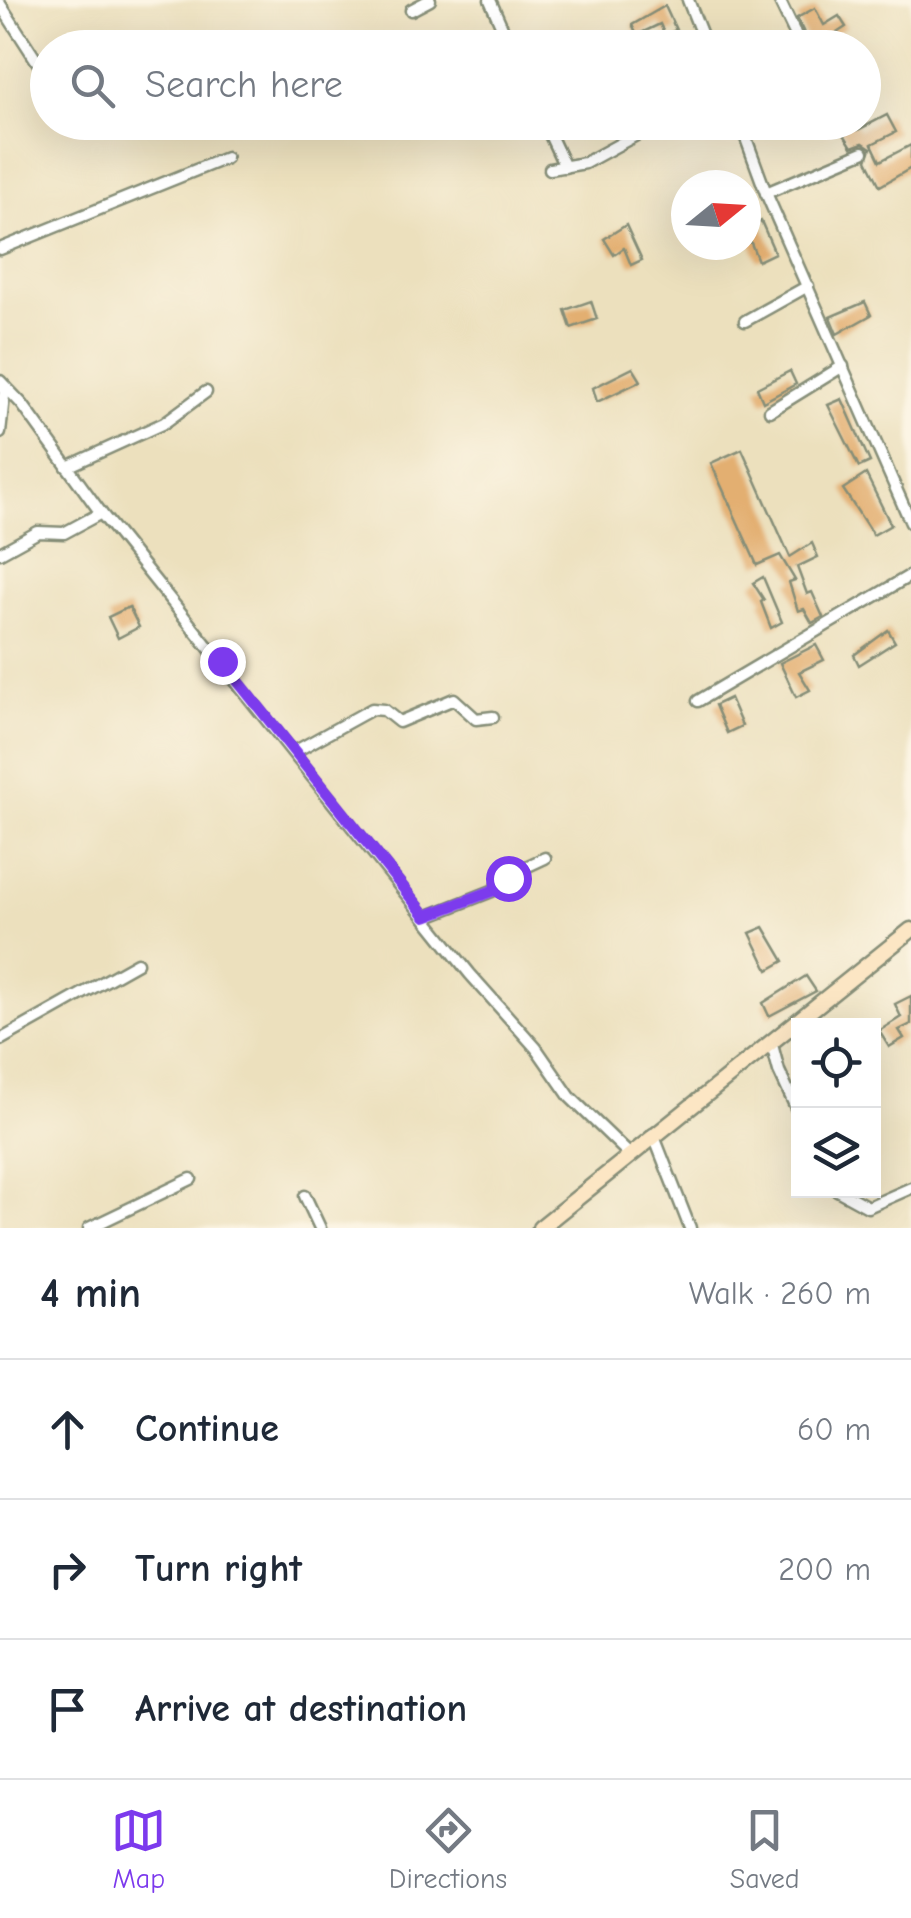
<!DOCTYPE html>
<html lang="en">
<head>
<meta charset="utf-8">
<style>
  :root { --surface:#fff; --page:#f2f2f3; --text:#1f2937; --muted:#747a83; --line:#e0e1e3; --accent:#7c3aed }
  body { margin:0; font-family:"Comic Neue",sans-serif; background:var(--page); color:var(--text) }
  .controls { position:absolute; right:30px; bottom:30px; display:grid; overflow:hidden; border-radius:0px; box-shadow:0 10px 40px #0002 }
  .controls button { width:90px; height:90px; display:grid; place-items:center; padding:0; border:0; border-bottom:2px solid var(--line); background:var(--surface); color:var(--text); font:50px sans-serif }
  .compass { position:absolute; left:671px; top:170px; width:90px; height:90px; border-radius:50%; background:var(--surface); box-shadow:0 10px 40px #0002; rotate:72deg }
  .stop { position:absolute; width:30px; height:30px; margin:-22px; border:8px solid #7c3aed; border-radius:50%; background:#fff }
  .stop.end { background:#7c3aed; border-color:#fff; box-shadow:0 2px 10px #0008 }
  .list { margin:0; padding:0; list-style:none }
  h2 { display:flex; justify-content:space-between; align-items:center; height:130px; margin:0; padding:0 40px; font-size:42px }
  h2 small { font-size:32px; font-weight:400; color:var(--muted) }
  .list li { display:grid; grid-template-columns:65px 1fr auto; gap:30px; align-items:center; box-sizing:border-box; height:140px; padding:0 40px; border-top:2px solid var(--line) }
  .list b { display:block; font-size:38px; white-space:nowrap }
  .list em { font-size:32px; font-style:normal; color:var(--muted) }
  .icon { flex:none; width:55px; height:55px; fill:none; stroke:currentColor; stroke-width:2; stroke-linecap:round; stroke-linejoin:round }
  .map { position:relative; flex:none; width:911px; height:1228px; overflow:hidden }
  .search { position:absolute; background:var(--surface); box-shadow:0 10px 40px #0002; left:30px; right:30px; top:30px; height:110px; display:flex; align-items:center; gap:25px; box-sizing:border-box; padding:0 35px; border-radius:55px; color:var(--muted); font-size:38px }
  .sheet { height:550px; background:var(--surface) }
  nav { display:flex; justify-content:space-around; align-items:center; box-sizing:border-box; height:140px; border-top:2px solid var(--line); background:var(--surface); font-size:28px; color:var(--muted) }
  nav a { display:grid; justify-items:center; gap:5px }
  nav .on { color:var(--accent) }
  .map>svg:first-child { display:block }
</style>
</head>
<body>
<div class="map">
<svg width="911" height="1228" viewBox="0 0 911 1228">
  <rect width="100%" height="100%" fill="#fcf5e5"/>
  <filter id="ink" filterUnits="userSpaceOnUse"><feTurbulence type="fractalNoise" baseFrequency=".01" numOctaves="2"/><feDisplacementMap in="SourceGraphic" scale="20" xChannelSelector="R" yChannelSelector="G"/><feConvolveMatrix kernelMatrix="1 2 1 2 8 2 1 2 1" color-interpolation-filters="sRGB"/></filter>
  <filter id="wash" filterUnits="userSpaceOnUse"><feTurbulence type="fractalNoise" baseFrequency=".0048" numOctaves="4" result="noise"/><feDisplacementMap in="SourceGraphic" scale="40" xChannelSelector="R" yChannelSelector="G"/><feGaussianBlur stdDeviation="2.25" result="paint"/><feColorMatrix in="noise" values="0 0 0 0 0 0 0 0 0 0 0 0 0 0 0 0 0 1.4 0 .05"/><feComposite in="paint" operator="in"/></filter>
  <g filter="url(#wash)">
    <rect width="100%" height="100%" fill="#ece0bd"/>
    <g id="blocks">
      <g fill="#e3af71">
        <polygon points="665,6 676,30 665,35 660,24 637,35 632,25"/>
        <polygon points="815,8 824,25 839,16 846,27 823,42 826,48 811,48 797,18"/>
        <polygon points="887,115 896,132 872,144 880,161 911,145 911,168 880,186 867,160 871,148 863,143 852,147 836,122 854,122 858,130"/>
        <polygon points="761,221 775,253 758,261 746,230"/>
        <polygon points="626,225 642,260 631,265 624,248 614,255 604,239"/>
        <polygon points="591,301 597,319 571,328 565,310"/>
        <polygon points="865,302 871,315 837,334 830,317"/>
        <polygon points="633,368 641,381 597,402 593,388"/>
        <polygon points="790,371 796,384 763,402 757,388"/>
        <polygon points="842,399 870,462 859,467 828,405"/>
        <polygon points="742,449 790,557 812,543 818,557 797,567 807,594 812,592 823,617 812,623 804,609 798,611 789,582 795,580 780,555 757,565 711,463"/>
        <polygon points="866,474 891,525 873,535 843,489"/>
        <polygon points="763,577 782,622 771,628 761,602 764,600 753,583"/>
        <polygon points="129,607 139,627 118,638 108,617"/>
        <polygon points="888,630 895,642 859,665 854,655"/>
        <polygon points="816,645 824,660 799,672 810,690 796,697 780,663"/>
        <polygon points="730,698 742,726 727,733 715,705"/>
        <polygon points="764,927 784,961 768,970 750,933"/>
        <polygon points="806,976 816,991 769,1016 763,1003"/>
        <polygon points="911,996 911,1024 899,1030 904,1038 889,1047 879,1031 901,1017 895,1004"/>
      </g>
    </g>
  </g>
  <g filter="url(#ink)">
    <use href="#blocks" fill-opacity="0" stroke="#868e78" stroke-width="2.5"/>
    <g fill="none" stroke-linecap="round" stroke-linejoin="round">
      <defs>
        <g id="street">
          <polyline points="490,0 511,48"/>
          <polyline points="688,0 707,48"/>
          <polyline points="779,0 802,48"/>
          <polyline points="0,4 42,69"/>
          <polyline points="411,10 430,0"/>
          <polyline points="544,122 565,167"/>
          <polyline points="740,122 766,193 911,523"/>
          <polyline points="550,169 585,163 660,122"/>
          <polyline points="766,193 863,152"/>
          <polyline points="0,249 226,158"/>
          <polyline points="745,321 808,286"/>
          <polyline points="0,381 22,404 101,513 470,974 536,1048 570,1097 630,1155"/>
          <polyline points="770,411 843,366"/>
          <polyline points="0,433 5,387"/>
          <polyline points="67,467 164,423 206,392"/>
          <polyline points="0,553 38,532 64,533 101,513"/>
          <polyline points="698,701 911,575"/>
          <polyline points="294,752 372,709 384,710 399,722 454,699 476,719 493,717"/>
          <polyline points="426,917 492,891 515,872 545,858"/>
          <polyline points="0,1040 137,963"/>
          <polyline points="771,1041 779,1071 798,1112"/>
          <polyline points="653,1134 690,1228"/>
          <polyline points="837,1190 868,1207 911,1188"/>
          <polyline points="305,1196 320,1228"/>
          <polyline points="89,1228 191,1179"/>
        </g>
        <polyline id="secondary" points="540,1228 911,930"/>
      </defs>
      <use href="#street" stroke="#868e78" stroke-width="15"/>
      <use href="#secondary" stroke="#868e78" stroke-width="19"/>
      <use href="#street" stroke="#fff" stroke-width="10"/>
      <use href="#secondary" stroke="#fce6c4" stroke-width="14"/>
    </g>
  </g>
  <g fill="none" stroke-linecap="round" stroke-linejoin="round" filter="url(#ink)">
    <polyline stroke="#7c3aed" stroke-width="12" points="222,661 426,916 492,891 508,878"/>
  </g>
</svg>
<div class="controls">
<button><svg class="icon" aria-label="locate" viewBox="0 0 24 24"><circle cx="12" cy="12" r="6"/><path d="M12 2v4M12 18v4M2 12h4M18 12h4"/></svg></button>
<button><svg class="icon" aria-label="layers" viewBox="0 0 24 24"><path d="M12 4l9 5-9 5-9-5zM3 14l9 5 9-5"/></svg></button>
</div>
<svg class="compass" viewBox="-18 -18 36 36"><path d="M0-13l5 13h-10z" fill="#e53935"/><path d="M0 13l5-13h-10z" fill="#747a83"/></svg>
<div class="stop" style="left:508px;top:878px"></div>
<div class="stop end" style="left:222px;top:661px"></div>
<div class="search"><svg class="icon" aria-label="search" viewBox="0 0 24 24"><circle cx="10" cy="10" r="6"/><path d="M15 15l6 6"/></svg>Search here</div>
</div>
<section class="sheet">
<h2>4 min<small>Walk · 260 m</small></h2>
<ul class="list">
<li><svg class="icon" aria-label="ahead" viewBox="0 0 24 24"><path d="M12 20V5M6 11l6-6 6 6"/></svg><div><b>Continue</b></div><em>60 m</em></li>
<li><svg class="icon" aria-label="right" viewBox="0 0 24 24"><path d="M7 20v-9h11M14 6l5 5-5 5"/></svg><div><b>Turn right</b></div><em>200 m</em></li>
<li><svg class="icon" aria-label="arrive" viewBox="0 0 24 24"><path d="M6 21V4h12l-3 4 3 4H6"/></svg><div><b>Arrive at destination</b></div></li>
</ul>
</section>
<nav>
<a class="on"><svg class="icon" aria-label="map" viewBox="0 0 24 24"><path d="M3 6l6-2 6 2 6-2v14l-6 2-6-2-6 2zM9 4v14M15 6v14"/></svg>Map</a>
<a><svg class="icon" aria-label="directions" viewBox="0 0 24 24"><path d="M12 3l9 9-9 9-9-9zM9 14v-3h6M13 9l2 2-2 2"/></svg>Directions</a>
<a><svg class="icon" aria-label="saved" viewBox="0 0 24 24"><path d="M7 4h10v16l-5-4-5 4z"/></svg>Saved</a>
</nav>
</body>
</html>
